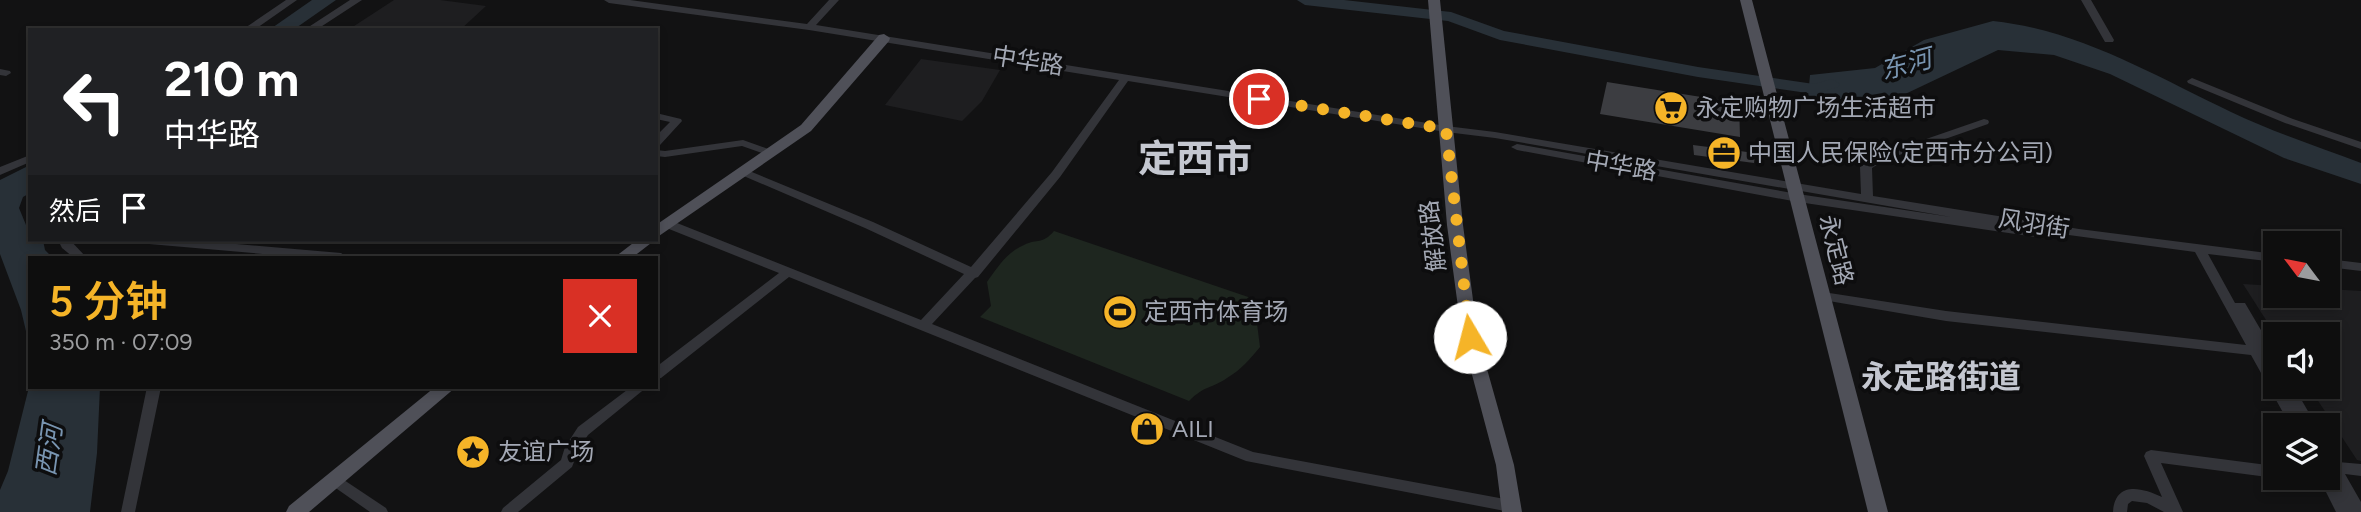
<!DOCTYPE html>
<html lang="zh">
<head>
<meta charset="utf-8">
<style>
	body { margin:0; font-family:Figtree,"Noto Sans SC",sans-serif; background:#171717; color:#f1f3f6; height:100vh; display:flex; flex-direction:column; font-size:26px; white-space:nowrap }
	* { box-sizing:border-box; margin:0 }
	p { font-size:23px; color:#9b9c9e }
	.icon { flex:none; width:38px; height:38px; fill:none; stroke:currentColor; stroke-width:2; stroke-linecap:round; stroke-linejoin:round }
	.map { position:relative; flex:1; overflow:hidden }
	.drawer { position:absolute; left:28px; top:256px; width:630px; height:133px; display:flex; flex-direction:column; background:#0e0e0e; border-radius:0px; box-shadow:0 4px 10px #0003,0 0 0 2px #2e2e2e }
	.drawer>* { flex:none }
	.hud { position:absolute; left:28px; top:28px; width:630px; height:214px; border-radius:0px; box-shadow:0 4px 10px #0003,0 0 0 2px #2e2e2e; background:#202124; color:#fff; overflow:hidden }
	.needle { width:46px; rotate:302deg }
	.controls { position:absolute; left:2263px; top:231px; display:grid; gap:14px }
	.controls a { display:grid; place-items:center; width:77px; height:77px; border-radius:0px; background:#0e0e0e; box-shadow:0 4px 10px #0003,0 0 0 2px #2e2e2e; font-size:35px }
	.pin { position:absolute; display:grid; place-items:center; width:60px; height:60px; color:#fff; margin:-30px; border:4px solid #fff; border-radius:50%; box-shadow:0 2px 7px #0007 }
	.me { position:absolute; width:77px; margin:-38px; rotate:352deg; stroke-linejoin:round; filter:drop-shadow(0 0 5px #0008) }
	.turn { display:flex; align-items:center; gap:24px; height:147px; padding:0 21px; font-size:32px }
	.turn .icon { width:91px; height:91px; stroke-width:2.5 }
	.turn b { display:block; font-size:49px; line-height:60px }
	.then { display:flex; align-items:center; height:66px; padding:0 21px; background:#0003; gap:14px; font-size:26px }
	.round { display:grid; place-items:center; flex:none; width:74px; height:74px; border-radius:0px; background:#171717 }
	.summary { display:flex; align-items:center; justify-content:space-between; height:119px; padding:0 21px }
	h1 { font-size:42px; font-weight:600; line-height:52px; color:#f5b428 }
	.map>svg:first-child { display:block }
</style>
</head>
<body>
<div class="map">
<svg width="2361" height="512" viewBox="0 0 2361 512">
	<rect width="100%" height="100%" fill="#121213"/>
	<!-- built -->
	<path fill="#1e1e20" d="M394,0h46l46,6 -26,24h-112z
		M921,59l79,11 -18,31 -20,20 -77,-16z
		M2243,284l32,2v10h53v-7l33,2v170l-4,-1 -48,-73h19v-53h-53z"/>
	<!-- green -->
	<path fill="#1e261f" d="M1054,231l206,70 -5,7 5,39c-10,12 -19,23 -33,31 -16,11 -22,7 -38,23l-209,-84 11,-11 -4,-24c10,-14 20,-30 37,-37 14,-7 18,0 30,-14z"/>
	<!-- water -->
	<path fill="#283037" d="M312,0h24l-43,30h-24z
		M1993,21c86,9 162,55 238,91 42,20 87,35 130,51v21l-77,-26 -174,-84 -56,-19 -56,-5 -97,46 -46,4 -47,-3 2,-22 65,-7 49,-28z
		M30,165v28l-7,4 -4,11 7,17 4,2v13h13l2,10 7,7h-22v91l-9,-38 -21,-56v-74z
		M30,383v4h70l-3,66 -7,59h-90v-22l8,-19z"/>
	<g fill="none" stroke-linecap="round" stroke-linejoin="round">
		<!-- river -->
		<path fill="#283037" fill-rule="evenodd" d="M1297,0h47l107,12 53,19 194,36 116,17 18,-5 8,5 -2,3 -24,7 -116,-17 -198,-37 -52,-19 -143,-16z"/>
	</g>
	<!-- building -->
	<path fill="#3c3d41" d="M1607,82l132,21 1,34 -140,-23z
		M1693,145l62,8 -1,10 -60,-8z"/>
	<g fill="none" stroke-linecap="round" stroke-linejoin="round">
		<!-- minor -->
		<path fill="#333439" fill-rule="evenodd" d="M286,0h11l-43,30h-12z
			M350,0h12l-46,30h-12z
			M604,0h26l177,24 22,-24h10l-23,25 630,101 49,6 366,62 -1,-27 17,-11 107,-37 4,1 1,2 -1,2 -103,36 -13,8 1,28 206,33 196,25v8l-67,-8 27,49h10l30,51v17l-2,-1 2,4v13h19l22,38h-26l-39,-70 -305,-34 -123,-21 -6,-4 6,-4 123,19 300,34 -51,-93 -156,-21 2,2 -2,3 -4,1 -237,-35 -281,-52 -6,-3 6,-3 281,50 153,23 -456,-79 -49,-6 -318,-51 -68,96 -82,100 -3,1 -43,46 321,128 257,48 5,2 2,4 -2,4 -5,2 -264,-51 -457,-184 -128,101 -5,1v-12l123,-94 -115,-46 -2,-3 2,-3h8l249,99 43,-46 -99,-46 -126,-54 -2,-2 2,-2h8l126,52 98,45 81,-95 67,-92 -310,-50 -200,-27z
			M2081,0h10l23,40 -1,2h-8z
			M0,69l10,2 1,2 -5,3 -6,-1z
			M2192,78l101,41 68,23v7l-76,-26 -97,-40 -1,-2z
			M656,113l25,6 1,2 -22,24 -4,1v-10l14,-14 -14,-3z
			M743,140l31,11 2,2 -6,3 -28,-10 -77,11 -9,-1v-6l9,1z
			M30,155v7l-30,13v-8z
			M58,240h12l16,17h-13l-11,-9z
			M143,240h48l150,13 6,4h-49l-149,-13z
			M2328,259l33,4v8l-33,-4z
			M147,387h14l-26,125h-14z
			M631,387h16l-59,48 -9,14 -7,18 -54,45h-17l2,-4 58,-48 4,-13 13,-20z
			M2151,450l124,16v12l-114,-15 22,49h-19l-17,-9 -15,-2 -4,3 -1,8h-14c2,-31 28,-25 49,-15l-18,-41 2,-4z
			M2328,451l5,2 5,9 23,2v12l-16,-2 16,28v10h-25l-17,-34h9v-5h2l-2,-4z
			M335,474l51,34 2,4h-18l-40,-28 -2,-4 2,-4z"/>
		<!-- major -->
		<path fill="#4f5058" fill-rule="evenodd" d="M1428,0h12l23,225 15,112 36,128 8,47h-20l-6,-47 -34,-128 -15,-112z
			M1740,0h12l136,512h-20z
			M884,34l6,4 -1,3 -78,90 -155,107v-13l145,-100 78,-90z
			M637,240h18l-22,17h-18z
			M435,387h21l-147,125h-23l3,-6z"/>
	</g>
	<g fill="none" stroke-linecap="round" stroke-linejoin="round">
		<!-- route -->
		<path stroke="#f5b428" stroke-width="12" stroke-dasharray="0 21.6" d="M1259,99l187,30 24,208"/>
	</g>
	<!-- icons -->
	<defs>
		<g id="supermarket-disc" transform="scale(1.75)"><circle r="9.5" fill="#f5b428" stroke="#0d0d0e"/><path d="M-6-5.5h2.5l.6 2H6L4.5 2H-2.5L-4.4-4H-6ZM-1.5 3.2a1.3 1.3 0 1 0 .1 0ZM3 3.2a1.3 1.3 0 1 0 .1 0Z" fill="#111"/></g>
		<g id="office-disc" transform="scale(1.75)"><circle r="9.5" fill="#f5b428" stroke="#0d0d0e"/><path d="M-6-3h4V-5.5h4V-3h4V5H-6ZM-1-4.5V-3h2v-1.5ZM-6 0V1H6V0Z" fill="#111"/></g>
		<g id="stadium-disc" transform="scale(1.75)"><circle r="9.5" fill="#f5b428" stroke="#0d0d0e"/><path d="M0-5a6.5 5 0 1 0 0 10a6.5 5 0 1 0 0-10ZM-3.5-1.8h7v3.6h-7Z" fill="#111"/></g>
		<g id="shop-disc" transform="scale(1.75)"><circle r="9.5" fill="#f5b428" stroke="#0d0d0e"/><path d="M-5-2.5h2.3a2.7 3.5 0 0 1 5.4 0H5L5.5 6h-11ZM-1.5-2.5h3a1.5 2.3 0 0 0-3 0Z" fill="#111"/></g>
		<g id="sight-disc" transform="scale(1.75)"><circle r="9.5" fill="#f5b428" stroke="#0d0d0e"/><path d="M0-6L1.8-2.2L6-1.7L2.9 1.2L3.7 5.4L0 3.3L-3.7 5.4L-2.9 1.2L-6-1.7L-1.8-2.2Z" fill="#111"/></g>
	</defs>
	<g fill-rule="evenodd">
		<use href="#supermarket-disc" x="1671" y="108"/>
		<use href="#office-disc" x="1724" y="153"/>
		<use href="#stadium-disc" x="1120" y="312"/>
		<use href="#shop-disc" x="1147" y="429"/>
		<use href="#sight-disc" x="473" y="452"/>
	</g>
	<g text-anchor="middle" stroke-width="7" stroke-linejoin="round" paint-order="stroke">
		<!-- street labels -->
		<g font-size="24" fill="#a3a8b4" stroke="#0d0d0e">
			<text transform="translate(1028 61) rotate(9)" y="8">中华路</text>
			<text transform="translate(1621 166) rotate(10)" y="8">中华路</text>
			<text transform="translate(2034 224) rotate(9)" y="8">风羽街</text>
			<text transform="translate(1433 236) rotate(-97)" y="8">解放路</text>
			<text transform="translate(1836 250) rotate(76)" y="8">永定路</text>
		</g>
		<!-- poi labels -->
		<g font-size="24" fill="#a3a8b4" stroke="#0d0d0e" text-anchor="start">
			<text x="1696" y="116">永定购物广场生活超市</text>
			<text x="1748" y="161">中国人民保险(定西市分公司)</text>
			<text x="1144" y="320">定西市体育场</text>
			<text x="1172" y="437">AILI</text>
			<text x="498" y="460">友谊广场</text>
		</g>
		<!-- water labels -->
		<g font-size="26" font-style="italic" fill="#7995b1" stroke="#0d0d0e">
			<text transform="translate(1906 64) rotate(-15)" y="9">东河</text>
			<text transform="translate(49 450) rotate(-82)" y="9">西河</text>
		</g>
		<!-- district labels -->
		<g font-size="32" font-weight="bold" fill="#c4c7d0" stroke="#0d0d0e">
			<text x="1941" y="388">永定路街道</text>
		</g>
		<!-- town labels -->
		<g font-size="38" font-weight="bold" fill="#c4c7d0" stroke="#0d0d0e">
			<text x="1195" y="172">定西市</text>
		</g>
	</g>
</svg>
<div class="controls">
<a><svg class="needle" viewBox="-14 -14 28 28"><path d="M0-13l5 13h-10z" fill="#e53935"/><path d="M0 13l5-13h-10z" fill="#9b9c9e"/></svg></a>
<a><svg class="icon" aria-label="sound" viewBox="0 0 24 24"><path d="M4 9h4l5-4v14l-5-4H4zM17 9q2 3 0 6"/></svg></a>
<a><svg class="icon" aria-label="layers" viewBox="0 0 24 24"><path d="M12 4l9 5-9 5-9-5zM3 14l9 5 9-5"/></svg></a>
</div>
<div class="pin" style="left:1259px;top:99px;background:#d93025"><svg class="icon" aria-label="arrive" viewBox="0 0 24 24"><path d="M6 21V4h12l-3 4 3 4H6"/></svg></div>
<svg class="me" style="left:1470px;top:337px" viewBox="-20 -20 40 40"><circle r="19" fill="#fff"/><path d="M0-13L10 11 0 6-10 11z" fill="#f5b428"/></svg>
<div class="hud">
<div class="turn"><svg class="icon" aria-label="left" viewBox="0 0 24 24"><path d="M17 20v-9H6M10 6l-5 5 5 5"/></svg><div><b>210 m</b>中华路</div></div>
<div class="then">然后<svg class="icon" aria-label="arrive" viewBox="0 0 24 24"><path d="M6 21V4h12l-3 4 3 4H6"/></svg></div>
</div>
<section class="drawer">
<div class="summary"><div><h1>5 分钟</h1><p>350 m · 07:09</p></div><a class="round" style="background:#d93025;color:#fff"><svg class="icon" aria-label="close" viewBox="0 0 24 24"><path d="M6 6l12 12M18 6L6 18"/></svg></a></div>
</section>
</div>
</body>
</html>
